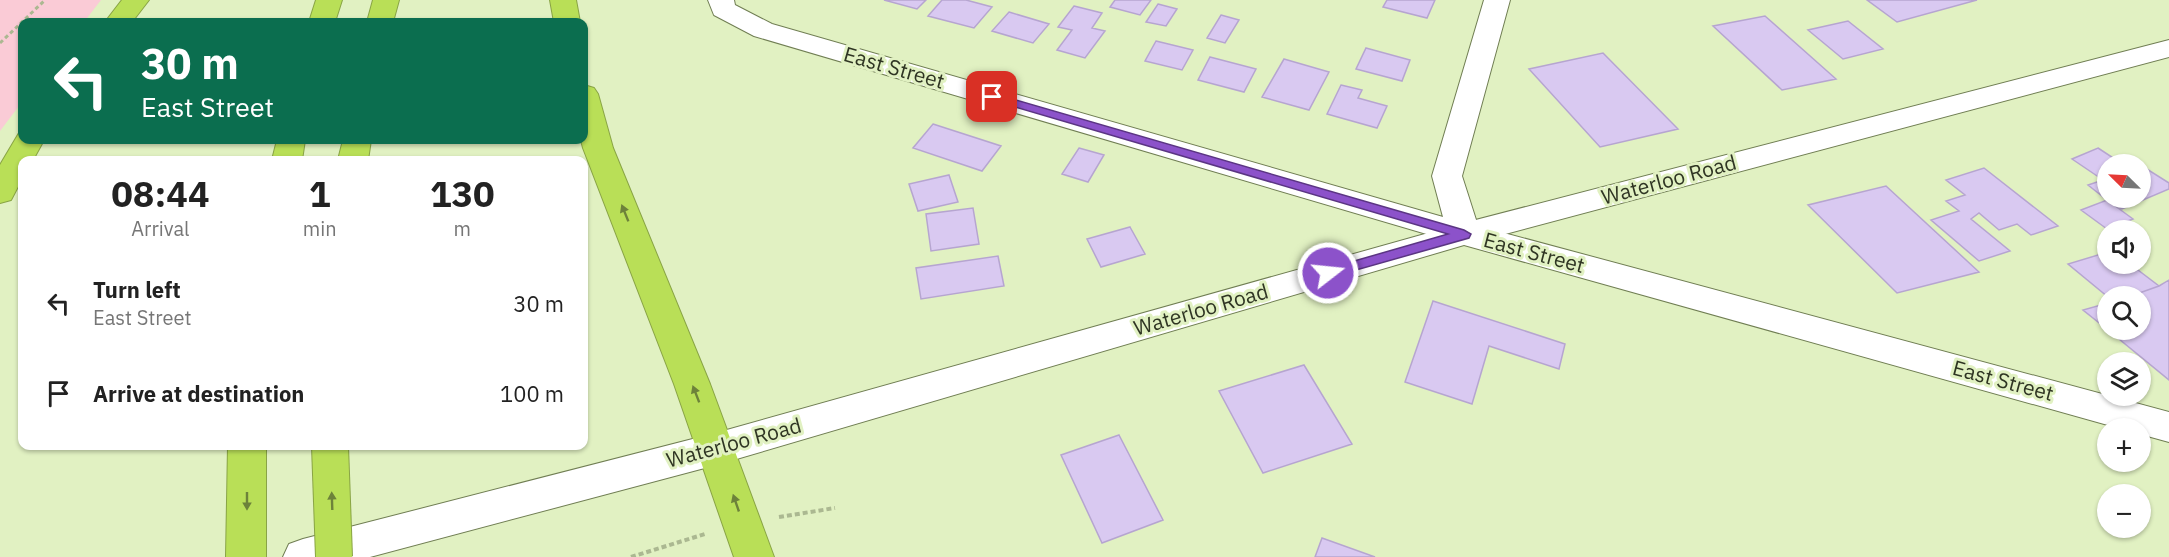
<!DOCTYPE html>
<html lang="en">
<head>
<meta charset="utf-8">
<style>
	body { margin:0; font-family:"IBM Plex Sans",sans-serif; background:#f6f6f6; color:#222; height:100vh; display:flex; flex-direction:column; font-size:22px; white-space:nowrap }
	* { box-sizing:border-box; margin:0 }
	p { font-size:20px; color:#767676 }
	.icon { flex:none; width:33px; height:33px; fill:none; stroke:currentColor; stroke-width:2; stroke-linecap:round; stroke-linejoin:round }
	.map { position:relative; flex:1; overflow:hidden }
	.side { position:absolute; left:18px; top:156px; width:570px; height:294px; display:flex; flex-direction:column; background:#fff; border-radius:12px; box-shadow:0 2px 4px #0004 }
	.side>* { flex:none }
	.banner { position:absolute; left:18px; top:18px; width:570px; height:126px; border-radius:12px; box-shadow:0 2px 4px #0004; background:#0b6e4f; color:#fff; overflow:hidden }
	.needle { width:39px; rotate:294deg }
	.buttons { position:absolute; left:2097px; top:154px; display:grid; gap:12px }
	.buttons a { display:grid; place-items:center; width:54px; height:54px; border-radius:50%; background:#fff; box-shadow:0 2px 4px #0004; font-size:30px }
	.pin { position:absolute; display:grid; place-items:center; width:51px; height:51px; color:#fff; margin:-26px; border-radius:12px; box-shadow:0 3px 9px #0006 }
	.me { position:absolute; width:66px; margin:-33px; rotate:74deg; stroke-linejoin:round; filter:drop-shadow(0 0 4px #0008) }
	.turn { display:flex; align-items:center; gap:21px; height:126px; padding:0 24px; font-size:27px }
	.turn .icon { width:78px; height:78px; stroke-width:2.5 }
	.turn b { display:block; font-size:42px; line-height:51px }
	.eta { display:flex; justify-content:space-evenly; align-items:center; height:102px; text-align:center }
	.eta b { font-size:36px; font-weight:700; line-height:42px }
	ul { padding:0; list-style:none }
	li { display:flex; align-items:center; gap:18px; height:90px; padding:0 24px }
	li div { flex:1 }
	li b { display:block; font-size:22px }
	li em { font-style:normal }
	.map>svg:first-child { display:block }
</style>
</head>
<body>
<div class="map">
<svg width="2169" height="557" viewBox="0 0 2169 557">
	<rect width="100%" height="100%" fill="#e1f1c2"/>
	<!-- green -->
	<path fill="#facbd6" d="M0,0h101l-17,22h-62v80l-22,29z"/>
	<!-- building -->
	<path fill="#d9c9f1" stroke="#b6a5d0" stroke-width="1.5" d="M884,0h42l-9,9z
		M942,0h24l26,7 -18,21 -46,-12z
		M1115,0h36l-11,15 -30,-8z
		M1387,0h48l-8,18 -44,-11z
		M1867,0h110l-80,22z
		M1158,4l19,5 -11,17 -20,-4z
		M1074,6l28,7 -10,15 13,3 -20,27 -28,-8 15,-20 -14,-3z
		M1009,12l40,12 -16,19 -41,-12z
		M1221,15l18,5 -14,23 -18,-5z
		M1765,16l71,63 -54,11 -69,-64z
		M1848,21l35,28 -40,10 -35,-29z
		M1156,41l37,9 -11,20 -37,-9z
		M1366,48l44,12 -8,21 -46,-12z
		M1603,53l75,76 -78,18 -71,-78z
		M1210,57l46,12 -12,23 -46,-12z
		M1284,59l45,13 -20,38 -47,-13z
		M1341,85l21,5 -4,8 29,8 -10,22 -50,-14z
		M933,124l68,22 -19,25 -69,-23z
		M1079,148l25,7 -16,27 -26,-8z
		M2098,148l26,17h-16v33h32v-33h-4l3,-1 30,19v6l-47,20 -15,-9 -19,-15 15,-5 -31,-21z
		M1984,168l74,58 -27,9 -14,-11 -18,6 -20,-17 -8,6 39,32 -31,10 -48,-41 28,-9 -13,-10 19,-6 -19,-15z
		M949,175l9,27 -40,9 -9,-27z
		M1886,186l93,86 -82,21 -89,-88z
		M2107,200l26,19 -26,10 -26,-19z
		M973,208l6,36 -48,7 -5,-37z
		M1130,227l15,27 -44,13 -14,-28z
		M2108,252v12h22l29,22 -31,11h-20l-40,-33z
		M998,256l6,30 -83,13 -5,-31z
		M2169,280v100l-61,-50h32v-33h-12l31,-11z
		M1433,301l132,43 -6,25 -70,-23 -17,58 -67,-22z
		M2108,303v27l-25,-20z
		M1304,365l48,79 -89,29 -44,-82z
		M1119,435l44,85 -61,23 -41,-88z
		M1322,538l53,19h-60z"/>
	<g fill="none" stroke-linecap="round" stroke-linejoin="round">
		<!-- minor casing -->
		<g stroke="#707e53" stroke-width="2">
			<path id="minor" d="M708,0h26l1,5 37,19 671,193 -11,-41 52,-176h26l-48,176 16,50 691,186v30l-29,-8v-5h-18l-658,-184 -710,-209 -40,-21z"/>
		</g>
		<!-- secondary casing -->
		<g stroke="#707e53" stroke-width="2">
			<path id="secondary" d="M2169,40v17l-705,188 -748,220 -346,92h-87l6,-13 14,-5 413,-106 748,-210z"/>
		</g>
		<!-- motorway casing -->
		<g stroke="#89a445" stroke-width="2">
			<path id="motorway" d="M122,0h27l-17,22h-27z
				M316,0h26l-7,22h-26z
				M373,0h26l-6,22h-26z
				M550,0h26l4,22h-26z
				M584,85l10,3 4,6 15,54 97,236 64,173h-40l-60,-173 -91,-236 -2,-8h3z
				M22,132v8h22l-11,20h-11v19l-11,21 -11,3v-38l19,-32z
				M277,140h28l-3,20h-30z
				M343,140h28l-3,20h-30z
				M228,446h38v111h-40z"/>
		</g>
		<!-- path-far1 -->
		<path stroke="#abb891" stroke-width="3" stroke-dasharray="4 3" stroke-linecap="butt" d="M0,43l45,-43"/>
		<!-- path -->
		<path stroke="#abb891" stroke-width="4" stroke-dasharray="5 3" stroke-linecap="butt" d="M779,517l56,-9
			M631,557l74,-23"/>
		<!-- minor -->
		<use href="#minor" fill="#fff" fill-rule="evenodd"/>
		<!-- secondary -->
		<use href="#secondary" fill="#fff" fill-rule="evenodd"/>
		<!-- motorway -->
		<use href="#motorway" fill="#b9df57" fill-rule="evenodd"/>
		<!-- motorway-bridge casing -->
		<g stroke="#89a445" stroke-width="38" stroke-linecap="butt">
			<path id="motorway-bridge" d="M330,446l4,111"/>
		</g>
		<!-- motorway-bridge -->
		<use href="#motorway-bridge" stroke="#b9df57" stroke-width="36"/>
	</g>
	<!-- one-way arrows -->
	<defs><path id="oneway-solid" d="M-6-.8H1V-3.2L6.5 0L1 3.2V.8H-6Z" transform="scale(1.5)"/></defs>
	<g fill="#6d823a">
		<use href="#oneway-solid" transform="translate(625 213) rotate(-112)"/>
		<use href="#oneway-solid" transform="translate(696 394) rotate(-111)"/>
		<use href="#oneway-solid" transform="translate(247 501) rotate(90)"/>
		<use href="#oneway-solid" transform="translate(332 501) rotate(-92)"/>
		<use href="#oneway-solid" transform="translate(736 503) rotate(-109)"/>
	</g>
	<!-- route -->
	<path fill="#8c52ca" stroke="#5b3583" stroke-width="1.5" d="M992,93l472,137 7,4 -2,4 -141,40 -7,-5 2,-3 125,-36 -460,-135v-5z"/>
	<g text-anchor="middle" stroke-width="6" stroke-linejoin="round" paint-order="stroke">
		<!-- street labels -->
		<g font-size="21" fill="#2f3523" stroke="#e1f1c2">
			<text transform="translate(894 68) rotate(16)" y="7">East Street</text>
			<text transform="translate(1669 180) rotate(-15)" y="7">Waterloo Road</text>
			<text transform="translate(1534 253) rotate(15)" y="7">East Street</text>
			<text transform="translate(1201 310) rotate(-16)" y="7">Waterloo Road</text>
			<text transform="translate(2003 381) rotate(15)" y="7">East Street</text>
			<text transform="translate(734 443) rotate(-15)" y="7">Waterloo Road</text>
		</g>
	</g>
</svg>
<div class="buttons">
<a><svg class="needle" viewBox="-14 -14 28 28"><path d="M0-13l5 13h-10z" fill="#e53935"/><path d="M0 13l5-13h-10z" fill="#767676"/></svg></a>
<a><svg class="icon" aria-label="sound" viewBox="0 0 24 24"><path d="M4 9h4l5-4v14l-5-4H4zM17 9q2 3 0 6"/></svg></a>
<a><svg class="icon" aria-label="search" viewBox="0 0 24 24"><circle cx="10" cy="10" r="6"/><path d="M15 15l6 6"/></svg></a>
<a><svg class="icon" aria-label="layers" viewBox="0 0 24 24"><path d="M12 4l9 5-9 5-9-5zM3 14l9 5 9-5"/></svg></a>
<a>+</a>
<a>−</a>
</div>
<div class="pin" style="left:992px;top:97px;background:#d93025"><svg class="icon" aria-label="arrive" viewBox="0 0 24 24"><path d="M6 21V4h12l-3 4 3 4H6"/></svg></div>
<svg class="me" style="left:1328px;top:273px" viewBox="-20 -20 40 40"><circle r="17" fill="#8c52ca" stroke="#fff" stroke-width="3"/><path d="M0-11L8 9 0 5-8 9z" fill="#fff"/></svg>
<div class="banner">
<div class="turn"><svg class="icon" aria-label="left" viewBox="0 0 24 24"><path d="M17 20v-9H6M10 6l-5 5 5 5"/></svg><div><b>30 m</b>East Street</div></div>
</div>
<section class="side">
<div class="eta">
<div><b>08:44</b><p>Arrival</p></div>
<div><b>1</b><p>min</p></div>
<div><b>130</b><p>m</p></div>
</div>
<ul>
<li><svg class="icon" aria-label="left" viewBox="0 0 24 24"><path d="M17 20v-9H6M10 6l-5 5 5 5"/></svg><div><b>Turn left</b><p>East Street</p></div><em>30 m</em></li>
<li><svg class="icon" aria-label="arrive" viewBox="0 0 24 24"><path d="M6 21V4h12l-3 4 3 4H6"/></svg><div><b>Arrive at destination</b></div><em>100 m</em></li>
</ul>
</section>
</div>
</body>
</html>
